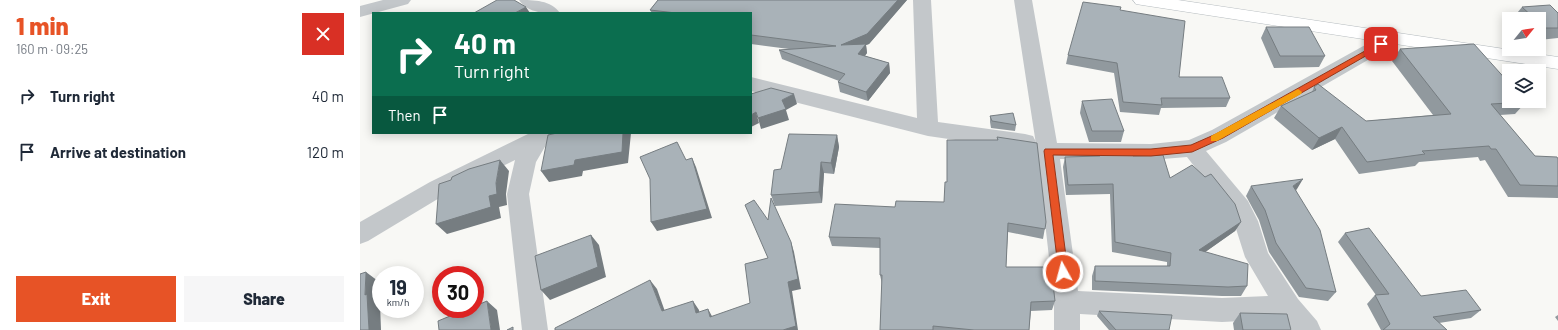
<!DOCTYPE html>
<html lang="en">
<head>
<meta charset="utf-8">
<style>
	body { margin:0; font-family:Barlow,sans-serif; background:#f6f6f7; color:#1f2937; height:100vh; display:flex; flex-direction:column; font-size:15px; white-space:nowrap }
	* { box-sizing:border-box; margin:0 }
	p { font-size:13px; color:#747a83 }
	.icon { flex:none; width:22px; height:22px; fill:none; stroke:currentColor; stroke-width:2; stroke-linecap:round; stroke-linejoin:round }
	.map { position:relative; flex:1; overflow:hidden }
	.drawer { display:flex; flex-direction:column; background:#fff; width:360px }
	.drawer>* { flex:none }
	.banner { position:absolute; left:12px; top:12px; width:380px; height:122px; border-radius:0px; box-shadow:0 2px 10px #0003; background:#0b6e4f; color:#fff; overflow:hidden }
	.needle { width:26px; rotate:60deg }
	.tools { position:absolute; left:1142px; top:12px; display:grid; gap:8px }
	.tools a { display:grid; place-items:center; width:44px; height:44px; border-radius:0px; background:#fff; box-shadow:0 2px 10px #0003; font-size:20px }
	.speed { position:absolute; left:12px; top:266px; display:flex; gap:8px; font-size:20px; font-weight:700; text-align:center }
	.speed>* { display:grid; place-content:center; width:52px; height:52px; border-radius:50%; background:#fff; box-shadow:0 2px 10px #0003; line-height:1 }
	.speed small { font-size:10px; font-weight:400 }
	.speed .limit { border:6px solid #d22; background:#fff; color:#111 }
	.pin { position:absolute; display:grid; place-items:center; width:34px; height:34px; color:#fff; margin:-17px; border-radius:8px; box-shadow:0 2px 6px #0006 }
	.me { position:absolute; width:44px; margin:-22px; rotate:353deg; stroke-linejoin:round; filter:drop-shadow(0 0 3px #0008) }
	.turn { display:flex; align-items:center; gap:14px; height:84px; padding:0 16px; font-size:18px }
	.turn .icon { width:52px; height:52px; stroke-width:2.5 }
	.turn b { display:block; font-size:28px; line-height:34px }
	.then { display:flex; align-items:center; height:38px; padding:0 16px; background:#0003; gap:8px; font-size:15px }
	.round { display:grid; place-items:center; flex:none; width:42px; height:42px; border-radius:0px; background:#f6f6f7 }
	.head { display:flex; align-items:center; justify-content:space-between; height:68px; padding:0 16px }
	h1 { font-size:24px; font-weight:800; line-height:30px; color:#e75326 }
	.button { display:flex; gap:8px; margin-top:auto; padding:8px 16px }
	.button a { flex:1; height:46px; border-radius:0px; background:#e75326; color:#fff; font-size:16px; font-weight:800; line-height:46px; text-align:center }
	.button a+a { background:#f6f6f7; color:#1f2937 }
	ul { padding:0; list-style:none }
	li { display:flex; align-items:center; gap:12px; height:56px; padding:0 16px }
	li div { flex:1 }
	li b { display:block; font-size:15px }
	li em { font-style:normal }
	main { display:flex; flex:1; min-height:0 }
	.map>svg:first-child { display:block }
</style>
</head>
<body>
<main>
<section class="drawer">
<div class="head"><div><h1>1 min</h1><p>160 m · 09:25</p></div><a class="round" style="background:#d93025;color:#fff"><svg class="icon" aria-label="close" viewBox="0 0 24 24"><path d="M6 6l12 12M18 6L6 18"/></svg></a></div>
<ul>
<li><svg class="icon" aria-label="right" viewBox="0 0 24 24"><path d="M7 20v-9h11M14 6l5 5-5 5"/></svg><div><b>Turn right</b></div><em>40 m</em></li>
<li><svg class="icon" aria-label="arrive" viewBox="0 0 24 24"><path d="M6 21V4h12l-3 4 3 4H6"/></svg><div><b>Arrive at destination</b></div><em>120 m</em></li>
</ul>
<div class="button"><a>Exit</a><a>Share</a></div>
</section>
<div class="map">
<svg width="1198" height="330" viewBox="0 0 1198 330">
	<rect width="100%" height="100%" fill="#f8f8f5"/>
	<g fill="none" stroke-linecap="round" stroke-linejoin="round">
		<!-- secondary casing -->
		<g stroke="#b5bbbf" stroke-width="1">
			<path id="secondary" d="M773,0h45l380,57v12l-416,-64 -6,-1z"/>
		</g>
		<!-- street -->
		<path fill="#c3c7ca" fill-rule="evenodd" d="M23,0h28l-3,4 -48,13v-11z
			M159,0c15,0 32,0 41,13 -15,0 -31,1 -41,-13z
			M553,0h18l7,122 87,12 8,2 3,6 -3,6 -8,2 -97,-14 -177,-45v-14l166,41z
			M654,0h18l25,143 94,1 38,-4 23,-10 173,-96 7,-2 7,2 2,4 -2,4 -173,100 -20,9 42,50 10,20 10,32 30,46 19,22 4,9h-29l-9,-11 -61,3 -142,-8v16h-26v-28l-17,-151zM827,157l44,56 14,44 23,39 -46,2 -144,-7 -18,-132 91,1z
			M170,133h23l-17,29 -7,32 19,136h-26l-15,-136 8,-34 -69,34 -78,47 -8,3v-22l70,-40z"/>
		<!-- secondary -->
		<use href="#secondary" fill="#fff" fill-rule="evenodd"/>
	</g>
	<!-- wall -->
	<path fill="#91999e" d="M298,0h249l-38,44 -3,1 1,8 -2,3 24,7 1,10 -22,28 -28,-9 -2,-10 1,-1 -57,-22 -3,-9 10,-1 -38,-5v-31h-99l-2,-3z
		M1162,7l36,6v25l-19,2v-21h-25l-1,-1z
		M760,10l59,67 51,21 -4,9 -65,1 -2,7 -39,-3 -6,-39 -48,-9 2,-9z
		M906,27l59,29 -6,11 -45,1 -13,-30z
		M1040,49l126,53 -11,12 -15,1 35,41 23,3v39l-50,-1 -23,-37 -5,1 -2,-4 -59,5 -4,4 -56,8 -24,-35 -23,11 -38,-32 7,-12 31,-14 2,-5 52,34 67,-6 -41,-54z
		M722,101l42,30 -3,11h-32l-9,-29z
		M630,116l26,9 -1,6 -24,-3 -1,-6z
		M477,135l2,12 -5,27 -10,-1 -2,30 -47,3 -4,-11 10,-26z
		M637,137l49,85 -3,17 -35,-7 -2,35 49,34 -3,9 -21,1 -2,19h-149l2,-46 -2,-9v-27l-48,-2 -3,-9 66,-30 49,-5 3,-20 50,-42z
		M738,151l35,5 108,66 -6,9 -30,21 42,34 -6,10h-19l-130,-6v-14l3,-10h72v-4l-55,-10 -2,-58 -44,1 -3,-28 2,-10 32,-1z
		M891,186l46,3 -1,1 40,102 -8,9 -29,-4 -30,-45 -10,-32 -13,-24z
		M985,233l76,63 60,14 -10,8 -32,5 8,7h-66l-14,-26 8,-9h1l-38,-53z
		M739,311l70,19h-60l-12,-14z
		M880,313l51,17h-57l-1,-7z
		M1198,315v6l-3,-4z"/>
	<!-- shaded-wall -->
	<path fill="#767d81" d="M538,0h9l-38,44 -3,1 1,8 -8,10 -18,-18z
		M166,7l4,6h-15z
		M529,63l1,10 -22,28 -2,-9z
		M434,94l3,10 -11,6 3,10 -28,9 -3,-11 24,-18z
		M396,112l3,11 -8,4v-12z
		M982,127l-7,12 -23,11 7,-12z
		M263,133h8l-3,30 -45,8 -1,5 -33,6 -8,-11 34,-11z
		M477,135l2,12 -5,27 -3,-11z
		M332,158l4,9 16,51 -55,13 -6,-9z
		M140,160l9,11 -3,23 1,11 -8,2 2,11 -54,16 -11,-10 53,-28 7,-13z
		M461,162l3,11 -2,30 -3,-11z
		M943,179l-6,10 -10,7 6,-10z
		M881,222l-6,9 -41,29 5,-10z
		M231,235l8,10 7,32 -56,23 -9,-10z
		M431,242l3,10 7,37 -9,2 6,39h-15l5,-48z
		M6,272l12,9v21l2,1 1,27h-12l-4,-35z
		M290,280l7,9 11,31 -6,-9z
		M127,301l10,9 3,20h-9z
		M333,301l6,9 2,12 -5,-9z
		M348,309l5,9 -3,-1z"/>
	<!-- building -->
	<path fill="#a9b2b8" stroke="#767d81" d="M137,0h17l12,7 -11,6h-41z
		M298,0h240l-31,34 -26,11 25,-1 -8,10 31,9 -23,29 -28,-10 7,-8 -66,-24 57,-4 -85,-11v-22h-75l-26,-3z
		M723,2l38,5 -1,3 65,11 -6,56h43l8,21h-69l1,7 -39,-3 -6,-39 -49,-8z
		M1190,5l8,8v15h-14l-5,-5v-4h-4l-13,-12z
		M906,27h43l16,29h-45z
		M1114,44l35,39v18h16l1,1 -35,2 44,52 22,1 1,2v27l-38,-1 -24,-36h-5l-2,-3 -67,5 3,3 -58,8 -25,-35 -23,11 -38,-32 35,-16 -2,-3 4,-3 48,37 85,-7 -51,-65z
		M411,88l23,6 -12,6 4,9 -28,9 -2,-6 -5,3v-21z
		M752,99l12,32h-32l-10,-30z
		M653,113l3,12 -24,-4 -2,-5z
		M197,133h66l-1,19 -47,8 -1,5 -33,6 7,-36z
		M429,134l48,1 -6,28 -10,-1 -2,30 -48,3 3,-25 7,-1z
		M637,137l40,6 9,79 -1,7 -37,-6 -2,44h45l4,34 -24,1 -2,28h-55l-41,-4v4h-53l2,-55h-2v-37l-51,-1 6,-33 60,3 1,-6 48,1 1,-20h2v-42h51z
		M317,142l9,18 6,-2 15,51 -56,13 -1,-43 -10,-22z
		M738,151h33l2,5 30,-1 7,23 22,-13 13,12 6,-3 24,30 6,18 -42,28 49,14 -1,22 -19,1 -133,-6v-15h75l1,-13 -56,-11 -2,-58 -45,1 -3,-28 35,-1z
		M140,160l-4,23 1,11 -8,2 2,11 -55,17 3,-40 12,-4 1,-3 17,-8z
		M943,179l-10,7 27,44 16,62 -30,-4 -30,-45 -11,-33 -14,-24z
		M411,198l20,44 7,37 -10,3 8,44 -13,4h-228v-2l95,-48 12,31 31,-10 3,12 12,-4 2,8 40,-14 -5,-39 23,-6 -23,-53 9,-5 14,20z
		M1009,228l52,68 45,-6 15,20 -48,7 14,13h-64l7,-6 -15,-29 14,-1 -44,-61z
		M231,235l7,32 -57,23 -6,-34z
		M6,272l-1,23 2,-1 2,36h-9v-56z
		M127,301l4,29h-52l-1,-9 29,-12h8v-3z
		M739,311l73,4 -3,15h-53z
		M880,313l47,1 4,16h-48z
		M153,327v3h-6z"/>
	<!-- route -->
	<path fill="#e75326" stroke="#963619" d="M1021,42l3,2 -1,2 -160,92 -31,14 -41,4 -98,-1 15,117 -1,3h-8l-15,-124 1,-2h106l40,-4 25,-11z"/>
	<!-- slow -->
	<path fill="#f59e0b" d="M938,89l4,3 -1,2 -84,47h-6v-5z"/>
</svg>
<div class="tools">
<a><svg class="needle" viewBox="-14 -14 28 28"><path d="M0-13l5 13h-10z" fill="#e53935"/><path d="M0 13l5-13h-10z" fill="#747a83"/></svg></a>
<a><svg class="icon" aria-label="layers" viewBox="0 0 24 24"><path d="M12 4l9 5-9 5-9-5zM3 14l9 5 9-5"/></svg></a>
</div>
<div class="speed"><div>19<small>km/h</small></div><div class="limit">30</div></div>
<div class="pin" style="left:1021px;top:44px;background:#d93025"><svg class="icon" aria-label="arrive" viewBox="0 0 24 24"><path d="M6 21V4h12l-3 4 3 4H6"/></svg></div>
<svg class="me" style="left:703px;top:272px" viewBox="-20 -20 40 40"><circle r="17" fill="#e75326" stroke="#fff" stroke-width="3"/><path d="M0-11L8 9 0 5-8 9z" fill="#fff"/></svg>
<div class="banner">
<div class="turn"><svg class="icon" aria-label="right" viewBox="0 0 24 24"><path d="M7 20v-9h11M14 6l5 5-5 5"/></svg><div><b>40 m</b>Turn right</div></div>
<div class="then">Then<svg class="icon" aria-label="arrive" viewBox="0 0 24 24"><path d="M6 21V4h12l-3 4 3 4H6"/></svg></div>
</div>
</div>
</main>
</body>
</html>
